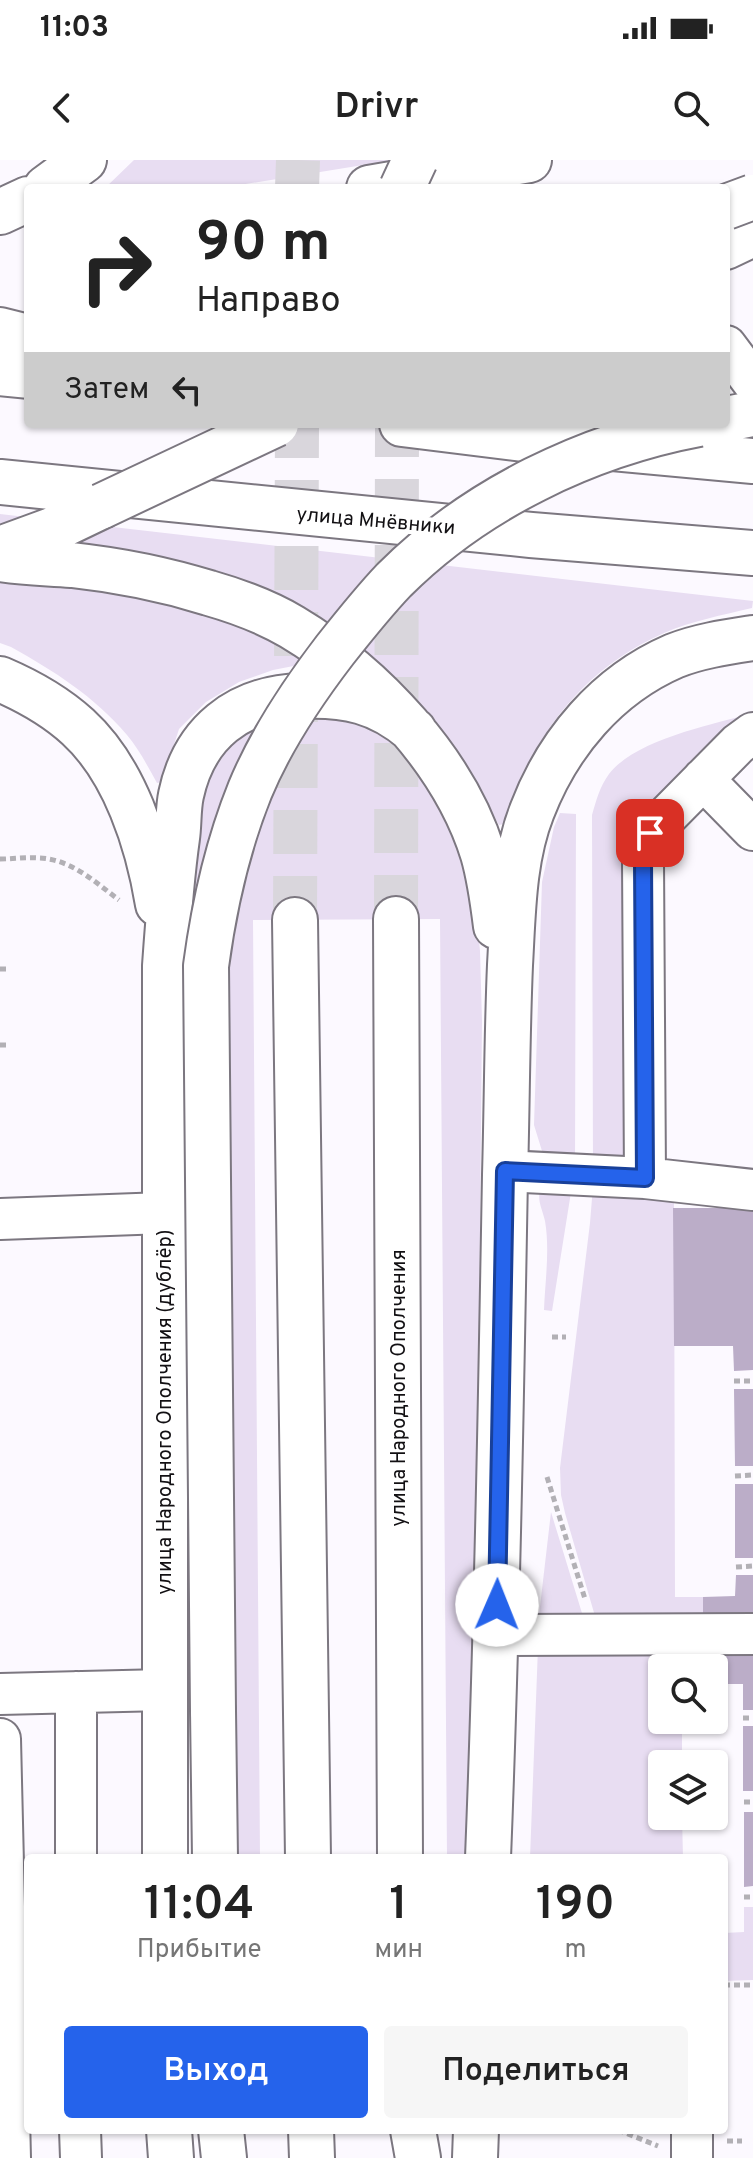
<!DOCTYPE html>
<html lang="ru">
<head>
<meta charset="utf-8">
<style>
	body { margin:0; font-family:Overpass,sans-serif; background:#f6f6f6; color:#222; height:100vh; display:flex; flex-direction:column; font-size:30px; white-space:nowrap }
	* { box-sizing:border-box; margin:0 }
	p { font-size:26px; color:#767676 }
	.icon { flex:none; width:44px; height:44px; fill:none; stroke:currentColor; stroke-width:2; stroke-linecap:round; stroke-linejoin:round }
	.map { position:relative; flex:1; overflow:hidden }
	.drawer { position:absolute; left:24px; top:1694px; width:704px; height:280px; display:flex; flex-direction:column; background:#fff; border-radius:8px; box-shadow:0 2px 6px #0004 }
	.drawer>* { flex:none }
	.hud { position:absolute; left:24px; top:24px; width:706px; height:244px; border-radius:8px; box-shadow:0 2px 6px #0004; background:#fff; color:#222; overflow:hidden }
	.buttons { position:absolute; left:648px; top:1494px; display:grid; gap:16px }
	.buttons a { display:grid; place-items:center; width:80px; height:80px; border-radius:8px; background:#fff; box-shadow:0 2px 6px #0004; font-size:40px }
	.pin { position:absolute; display:grid; place-items:center; width:68px; height:68px; color:#fff; margin:-34px; border-radius:16px; box-shadow:0 4px 12px #0006 }
	.me { position:absolute; width:88px; margin:-44px; rotate:1deg; stroke-linejoin:round; filter:drop-shadow(0 0 6px #0008) }
	.turn { display:flex; align-items:center; gap:28px; height:168px; padding:0 40px; font-size:36px }
	.turn .icon { width:104px; height:104px; stroke-width:2.5 }
	.turn b { display:block; font-size:56px; line-height:68px }
	.then { display:flex; align-items:center; height:76px; padding:0 40px; background:#0003; gap:16px; font-size:30px }
	.eta { display:flex; justify-content:space-evenly; align-items:center; height:136px; text-align:center }
	.eta b { font-size:48px; font-weight:600; line-height:56px }
	.primary-button { display:flex; gap:16px; margin-top:auto; padding:16px 40px }
	.primary-button a { flex:1; height:92px; border-radius:8px; background:#2563eb; color:#fff; font-size:32px; font-weight:600; line-height:92px; text-align:center }
	.primary-button a+a { background:#f6f6f6; color:#222 }
	.status { display:flex; justify-content:space-between; align-items:center; height:56px; padding:0 40px; background:#fff; direction:ltr }
	.status svg { height:22px; fill:currentColor }
	header { display:flex; justify-content:space-between; align-items:center; height:104px; padding:0 40px; background:#fff; font-size:36px; font-weight:600 }
	.map>svg:first-child { display:block }
</style>
</head>
<body>
<div class="status"><b>11:03</b><svg viewBox="0 0 49 12"><path d="M0 12V9h3v3zM5 12V6h3v6zM10 12V3h3v9zM15 12V0h3v12zM26 1h20v11H26zM47 4h2v5h-2z"/></svg></div>
<header><svg class="icon" aria-label="back" viewBox="0 0 24 24"><path d="M15 5l-7 7 7 7"/></svg>Drivr<svg class="icon" aria-label="search" viewBox="0 0 24 24"><circle cx="10" cy="10" r="6"/><path d="M15 15l6 6"/></svg></header>
<div class="map">
<svg width="753" height="1998" viewBox="0 0 753 1998">
	<rect width="100%" height="100%" fill="#fcf9ff"/>
	<!-- green -->
	<path fill="#e8ddf2" d="M134,0h260l-173,28h-116z
		M0,354l753,87 -1,7c-29,7 -61,13 -88,25 -84,37 -133,106 -160,191l-5,1 -37,-64 -117,-123 -39,-28 -44,-22 -51,-17 -47,-12 -164,-25z
		M0,416c82,12 168,19 246,50 22,9 43,24 63,37l-36,7 -34,12 -33,20 -27,27 -17,53 -5,1c-9,-16 -18,-34 -30,-48 -33,-39 -73,-64 -116,-88l-11,-4z
		M349,549l50,35 48,74 10,22 20,80 3,31 2,70 -5,528 -9,309h-21l-7,-939 -187,1 7,938h-24l-7,-452 -44,1 6,-557 13,-84 36,-41z
		M753,553v4l-108,98 -16,344 -36,8 -1,-352c4,-14 8,-29 17,-41 27,-35 103,-49 144,-61z
		M560,653l16,1 -1,351 -19,-1 -14,-13 -8,-26 8,-243 12,-55z
		M572,1026l-20,125 -8,-1c1,-28 6,-60 1,-89 -2,-10 -8,-20 -5,-30z
		M593,1026l81,7 1,404h28v25l-106,1 -32,-110 -4,-18 -1,-27 30,-245z
		M551,1352l34,111 -47,1z
		M703,1484v24h-41v52h20v44h-20v52h20l1,42h-153l8,-211z
		M744,1747h9v73l-29,1v-48l20,-1z"/>
	<!-- forest -->
	<path fill="#bbadc8" d="M673,1048h80v162l-19,1 -1,-25h-59z
		M734,1229h19v77h-18z
		M735,1324h18v74h-18z
		M736,1415h17v47h-50v-25l32,-1z
		M703,1484h50v66h-10v-26h-29v-16h-11z
		M743,1566h10v65h-10z
		M744,1652h9v74l-9,1z"/>
	<g fill="none" stroke-linecap="round" stroke-linejoin="round">
		<!-- major-tunnel -->
		<path stroke="#d9d6dc" stroke-width="44" stroke-dasharray="44 22" stroke-linecap="butt" d="M297,28l1,-28
			M396,759l1,-495
			M295,760l2,-496"/>
		<!-- minor casing -->
		<g stroke="#7c7780" stroke-width="44">
			<path id="minor" d="M726,89l27,-13
				M726,186l27,36
				M703,619l50,51
				M505,1011l140,7 108,12
				M645,1018l-2,-318 2,-19 5,-8 88,-89 15,-11
				M0,1059l164,-6
				M496,1475l257,-1
				M76,1532v166
				M0,1534l164,-4
				M0,1579l10,419
				M80,1970l1,28
				M692,1970v28"/>
		</g>
		<!-- major casing -->
		<g stroke="#7c7780" stroke-width="48">
			<path id="major" d="M46,28l38,-28
				M369,28l160,-28
				M0,52l28,-13
				M0,170l28,7
				M0,213l28,3
				M726,259l27,-5
				M402,264l146,18 205,19
				M0,322l531,53 222,18
				M0,389l52,-19 50,-24
				M0,399c24,4 48,4 72,6 46,5 92,14 137,28 28,8 58,19 83,34 82,49 163,136 191,227 7,24 10,48 13,72
				M0,519c28,12 55,27 78,48 47,43 70,116 80,177
				M396,759l4,939
				M295,760l13,938
				M213,1551l2,147
				M165,1698v-892c3,-43 6,-86 12,-128 2,-14 1,-29 4,-43 13,-62 57,-97 120,-99 45,-2 78,5 113,35
				M488,1698c9,-228 13,-456 17,-683 2,-70 2,-140 5,-210 3,-51 3,-106 22,-154 26,-68 75,-126 142,-155 25,-10 53,-14 79,-18
				M169,1970l2,28
				M221,1970l3,28
				M311,1970l1,28
				M413,1970l5,28
				M475,1998l1,-28"/>
		</g>
		<!-- path -->
		<path stroke="#b2b0b5" stroke-width="5" stroke-dasharray="6 4" stroke-linecap="butt" d="M0,699c13,0 26,-2 39,-1 32,1 56,24 80,42
			M0,809h8
			M0,885h10
			M552,1177h14
			M734,1221h19
			M735,1316l18,-1
			M547,1317l38,122
			M736,1407l17,-1
			M743,1558h10
			M744,1642h9
			M744,1737h9
			M724,1825h29
			M618,1970l40,16
			M727,1981h15"/>
		<!-- minor -->
		<use href="#minor" stroke="#fff" stroke-width="40"/>
		<!-- major -->
		<use href="#major" stroke="#fff" stroke-width="44"/>
		<!-- major-bridge casing -->
		<g stroke="#7c7780" stroke-width="48" stroke-linecap="butt">
			<path id="major-bridge" d="M402,28l13,-28
				M726,47l27,-10
				M102,346l174,-82
				M213,1551l-7,-745c8,-60 21,-119 44,-176 21,-51 52,-97 85,-140 19,-24 38,-48 59,-70 81,-81 193,-135 305,-156"/>
		</g>
		<!-- major-bridge -->
		<use href="#major-bridge" stroke="#fff" stroke-width="44"/>
	</g>
	<g fill="none" stroke-linecap="round" stroke-linejoin="round">
		<!-- route casing -->
		<g stroke="#184099" stroke-width="20">
			<path id="route" d="M497,1445l8,-434 140,7 -2,-318 2,-19 5,-8"/>
		</g>
		<!-- route -->
		<use href="#route" stroke="#2563eb" stroke-width="14"/>
	</g>
	<g text-anchor="middle" stroke-width="8" stroke-linejoin="round" paint-order="stroke">
		<!-- street labels -->
		<g font-size="20" fill="#121013" stroke="#fff">
			<text transform="translate(376 360) rotate(5)" y="7">улица Мнёвники</text>
			<text transform="translate(398 1228) rotate(-90)" y="7">улица Народного Ополчения</text>
			<text transform="translate(164 1252) rotate(-90)" y="7">улица Народного Ополчения (дублёр)</text>
		</g>
	</g>
</svg>
<div class="buttons">
<a><svg class="icon" aria-label="search" viewBox="0 0 24 24"><circle cx="10" cy="10" r="6"/><path d="M15 15l6 6"/></svg></a>
<a><svg class="icon" aria-label="layers" viewBox="0 0 24 24"><path d="M12 4l9 5-9 5-9-5zM3 14l9 5 9-5"/></svg></a>
</div>
<div class="pin" style="left:650px;top:673px;background:#d93025"><svg class="icon" aria-label="arrive" viewBox="0 0 24 24"><path d="M6 21V4h12l-3 4 3 4H6"/></svg></div>
<svg class="me" style="left:497px;top:1445px" viewBox="-20 -20 40 40"><circle r="19" fill="#fff"/><path d="M0-13L10 11 0 6-10 11z" fill="#2563eb"/></svg>
<div class="hud">
<div class="turn"><svg class="icon" aria-label="right" viewBox="0 0 24 24"><path d="M7 20v-9h11M14 6l5 5-5 5"/></svg><div><b>90 m</b>Направо</div></div>
<div class="then">Затем<svg class="icon" aria-label="left" viewBox="0 0 24 24"><path d="M17 20v-9H6M10 6l-5 5 5 5"/></svg></div>
</div>
<section class="drawer">
<div class="eta">
<div><b>11:04</b><p>Прибытие</p></div>
<div><b>1</b><p>мин</p></div>
<div><b>190</b><p>m</p></div>
</div>
<div class="primary-button"><a>Выход</a><a>Поделиться</a></div>
</section>
</div>
</body>
</html>
